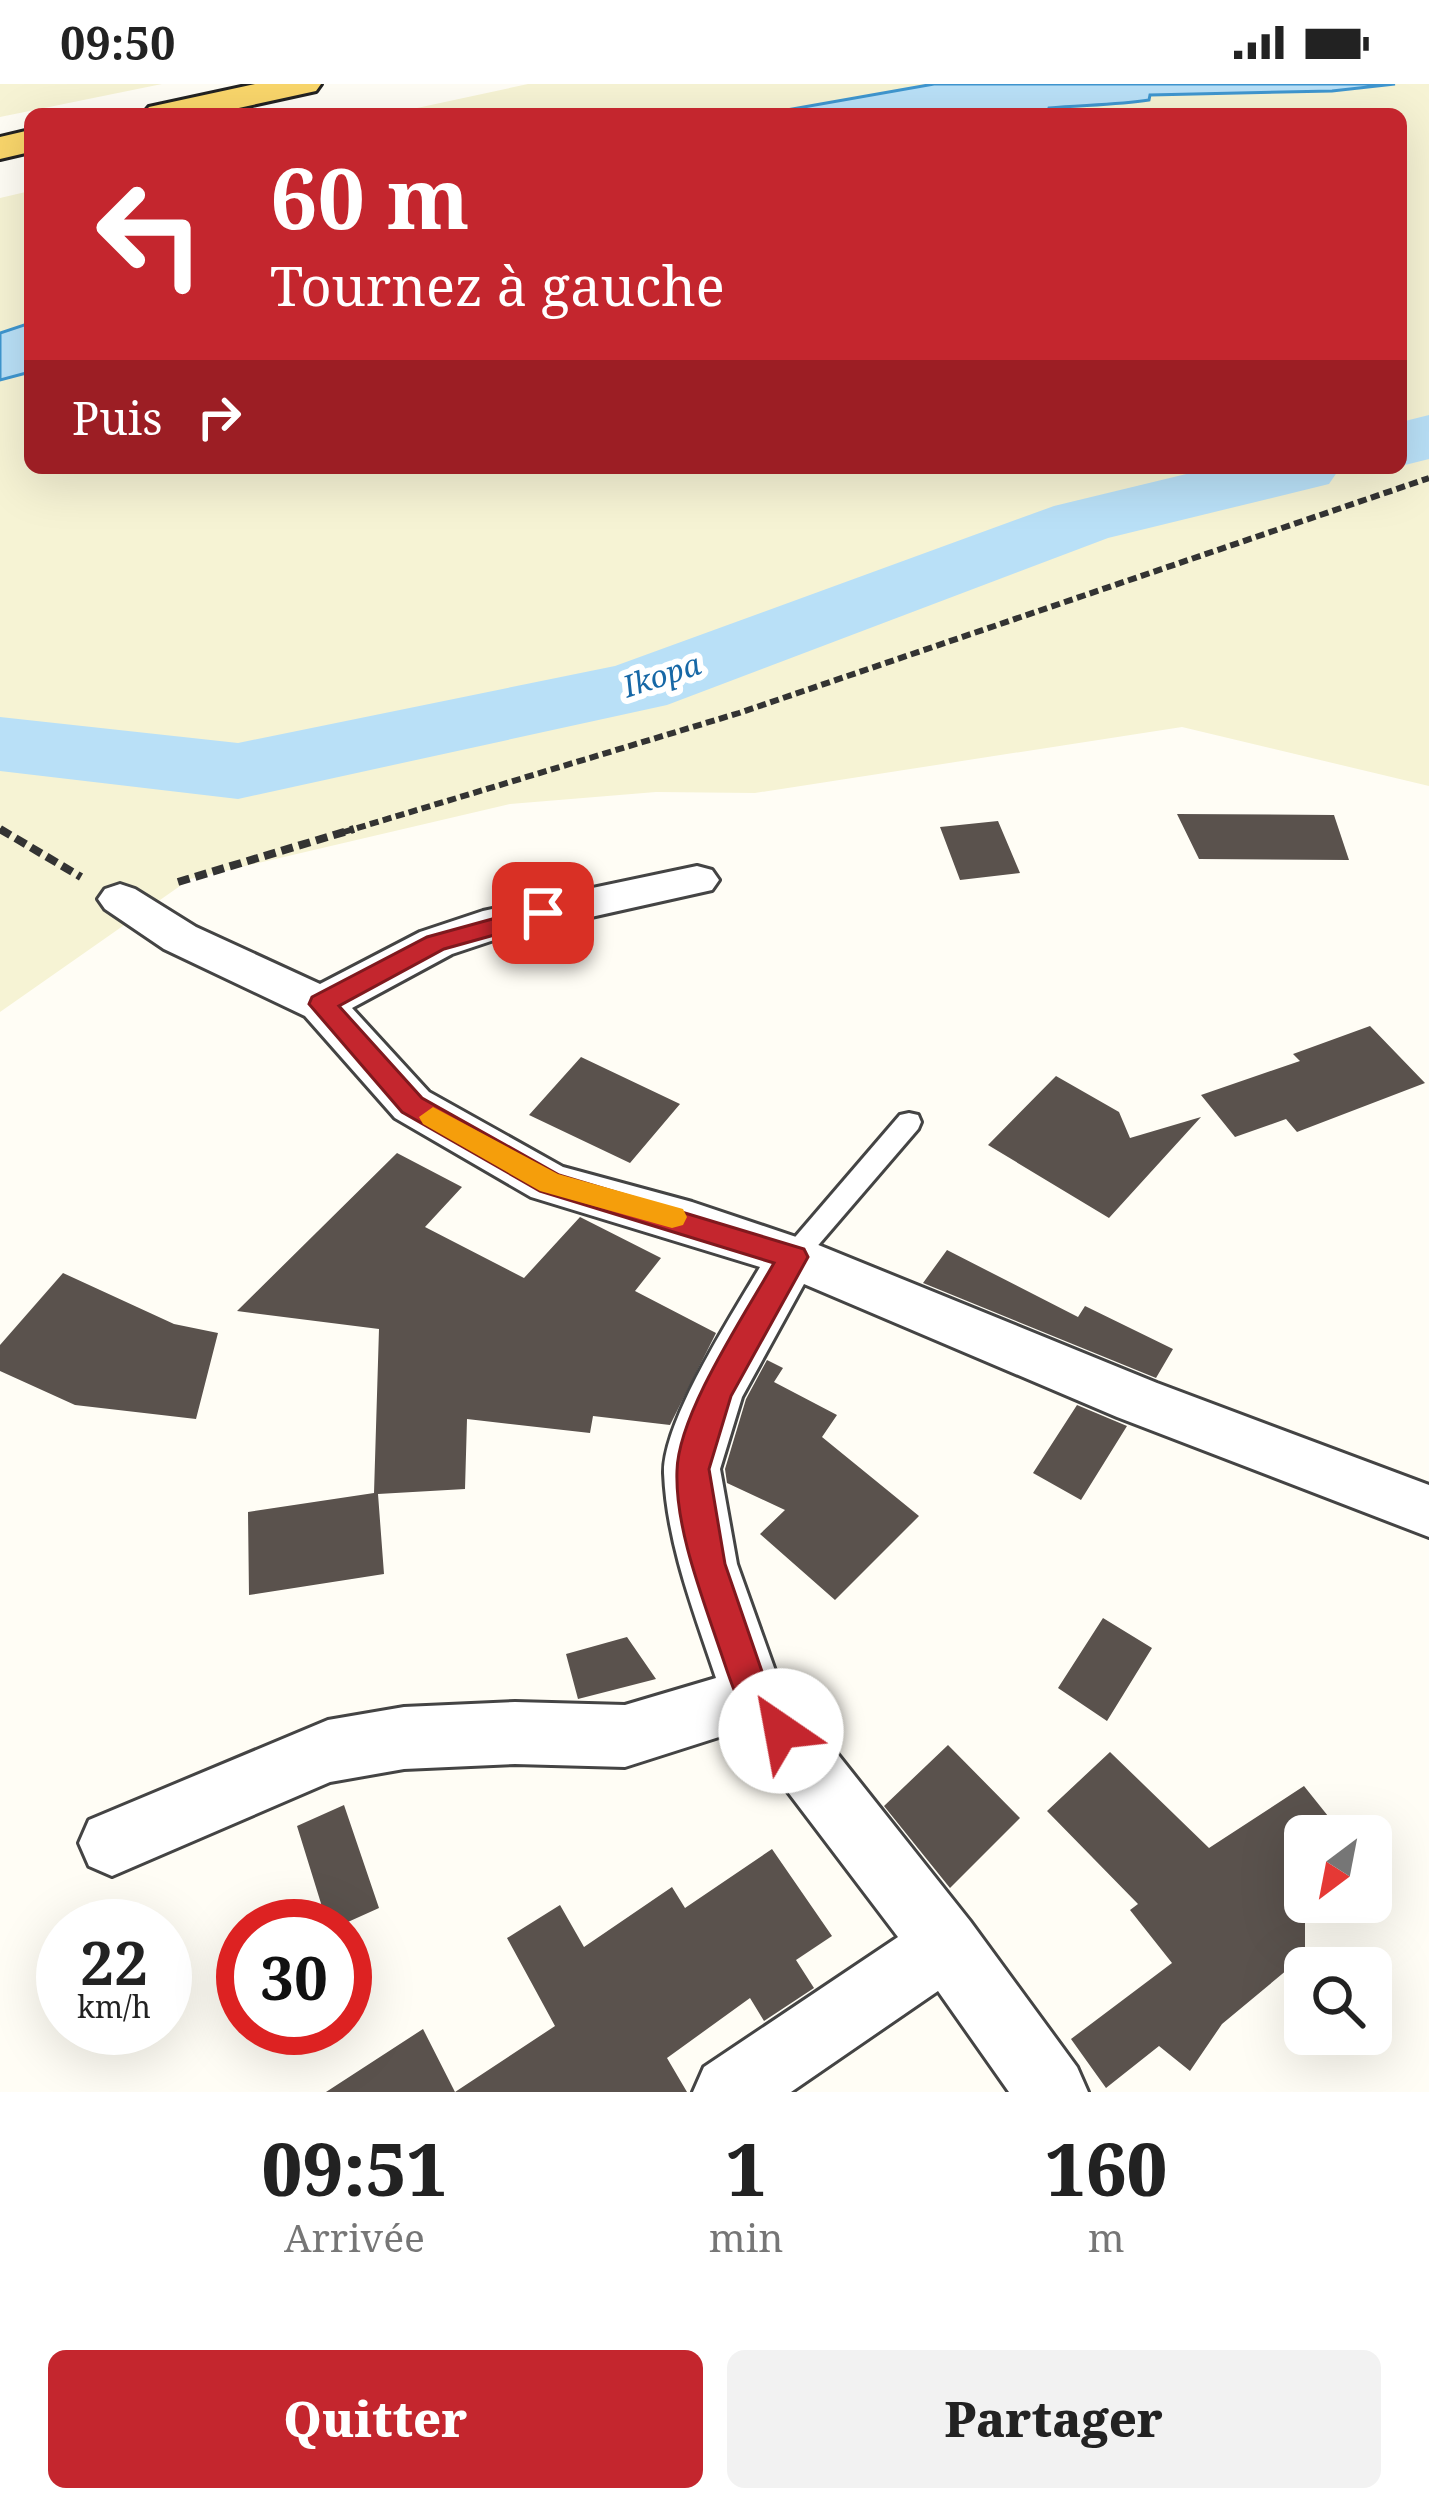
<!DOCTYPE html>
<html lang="fr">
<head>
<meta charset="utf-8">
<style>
	body { margin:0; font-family:"Noto Serif",serif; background:#f2f2f2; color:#222; height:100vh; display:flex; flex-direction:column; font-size:45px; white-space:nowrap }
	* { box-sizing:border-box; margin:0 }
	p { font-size:39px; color:#767676 }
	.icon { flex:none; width:66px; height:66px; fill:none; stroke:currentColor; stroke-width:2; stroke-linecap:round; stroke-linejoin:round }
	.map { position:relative; height:2008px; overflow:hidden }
	.drawer { display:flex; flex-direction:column; background:#fff; flex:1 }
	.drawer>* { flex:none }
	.banner { position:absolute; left:24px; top:24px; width:1383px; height:366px; border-radius:18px; box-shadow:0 12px 48px #0002; background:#c4262e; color:#fff; overflow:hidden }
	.needle { width:78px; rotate:212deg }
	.buttons { position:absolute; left:1284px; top:1731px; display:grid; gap:24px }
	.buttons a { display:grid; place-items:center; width:108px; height:108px; border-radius:18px; background:#fff; box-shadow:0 12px 48px #0002; font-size:60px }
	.speed { position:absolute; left:36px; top:1815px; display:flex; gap:24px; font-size:60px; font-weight:700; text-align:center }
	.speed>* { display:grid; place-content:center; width:156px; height:156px; border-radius:50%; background:#fff; box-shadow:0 12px 48px #0002; line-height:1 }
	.speed small { font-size:30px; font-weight:400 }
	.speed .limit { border:18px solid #d22; background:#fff; color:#111 }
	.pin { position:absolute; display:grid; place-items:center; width:102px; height:102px; color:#fff; margin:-51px; border-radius:24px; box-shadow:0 6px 18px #0006 }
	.me { position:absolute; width:132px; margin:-66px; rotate:327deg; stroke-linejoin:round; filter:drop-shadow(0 0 9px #0008) }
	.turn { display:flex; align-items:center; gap:42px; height:252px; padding:0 48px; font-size:54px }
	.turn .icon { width:156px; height:156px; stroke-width:2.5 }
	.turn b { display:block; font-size:84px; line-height:102px }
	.then { display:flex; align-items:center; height:114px; padding:0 48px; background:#0003; gap:24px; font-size:45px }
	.eta { display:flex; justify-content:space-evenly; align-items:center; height:204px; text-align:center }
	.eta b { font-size:72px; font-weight:800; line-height:84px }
	.action { display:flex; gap:24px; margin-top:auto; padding:24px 48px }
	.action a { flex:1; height:138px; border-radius:18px; background:#c4262e; color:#fff; font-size:48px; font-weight:800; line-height:138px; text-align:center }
	.action a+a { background:#f2f2f2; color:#222 }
	.status { display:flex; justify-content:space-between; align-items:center; height:84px; padding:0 60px; background:#fff; direction:ltr }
	.status svg { height:33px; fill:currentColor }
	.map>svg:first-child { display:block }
</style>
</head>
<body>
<div class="status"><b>09:50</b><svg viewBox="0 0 49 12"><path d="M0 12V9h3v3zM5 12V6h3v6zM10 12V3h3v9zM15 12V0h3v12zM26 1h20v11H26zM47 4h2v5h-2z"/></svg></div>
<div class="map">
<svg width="1429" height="2008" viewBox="0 0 1429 2008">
	<rect width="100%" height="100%" fill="#fffdf5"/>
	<!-- farmland -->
	<path fill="#f6f3d4" d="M0,0h162l-162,33z
		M528,0h901v702l-247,-59 -427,66 -99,-1 -146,12 -320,75 -190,133v-814l30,-7v277h1371v-354h-1012z"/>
	<!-- water -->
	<path fill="#b9e0f7" stroke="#3f96cf" stroke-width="3" d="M934,0h461l-63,7 -182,4 -1,5c-32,5 -67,5 -100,8l-2,5 -283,1z
		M30,239v49l-30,8v-47z"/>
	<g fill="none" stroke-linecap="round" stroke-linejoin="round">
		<!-- river -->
		<path fill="#b9e0f7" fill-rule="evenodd" d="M1429,331v44l-28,7v-44z
			M1211,384h129l-11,16 -221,54 -441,167 -429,94 -238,-28v-54l238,26 377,-77 439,-160z"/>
	</g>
	<!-- building -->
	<path fill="#5a524d" d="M1177,730l157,1 15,45 -150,-1z
		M998,737l22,52 -60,7 -20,-53z
		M1370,942l55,57 -128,49 -11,-13 -51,18 -34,-42 99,-34 -7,-7z
		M581,973l99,47 -50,59 -101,-48z
		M1056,992l63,36 11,26 71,-21 -92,101 -121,-73z
		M397,1069l65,34 -37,40 99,51 56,-61 81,41 -26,33 81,42 -46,92 -77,-9 -3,17 -123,-14 -2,70 -87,5 6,80 -135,21 -1,-83 126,-19 5,-164 -142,-18z
		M947,1166l131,67 7,-11 88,43 -17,29 -233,-95z
		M63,1189l111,51 44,9 -22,86 -121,-14 -75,-34v-26z
		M767,1276l16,8 -9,14 63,33 -15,22 97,79 -84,84 -75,-66 25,-24 -58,-27 -2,-14 21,-70z
		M1077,1321l50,21 -46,74 -48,-27z
		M1103,1534l49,30 -45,73 -49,-33z
		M627,1553l29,42 -78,20 -12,-45z
		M948,1661l72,73 -70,70 -66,-82z
		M1110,1668l99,96 95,-62 32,40 -16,10h-15v119l-83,69 -32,47 -31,-25 -53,42 -35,-49 101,-76 -42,-53 8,-6 -91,-93z
		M344,1721l35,103 -40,18h-11l-31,-100z
		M772,1765l60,87 -36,24 18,28 -50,33 -14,-23 -83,60 20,34h-232l100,-66 -48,-88 53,-33 24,42 88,-60 13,21z
		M423,1945l32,63h-129z"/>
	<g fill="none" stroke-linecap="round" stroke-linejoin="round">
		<!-- service casing -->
		<g stroke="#444" stroke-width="6">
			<path id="service" d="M909,1029l9,2 3,7 -3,7 -116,135 -9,3 -9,-3 -4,-7 4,-7 116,-135z"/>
		</g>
		<!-- minor casing -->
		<g stroke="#444" stroke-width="6">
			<path id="minor" d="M697,782l15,4 7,10 -7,10 -206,46 -54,18 -100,54 77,84 134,75 129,35 119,40 346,141 272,102v52l-312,-120 -313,-133 -62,113 -22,72 17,95 41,115 192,242 107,146 11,25h-79l-71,-101 -147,101h-98l11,-25 194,-130 -157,-207 -116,37 -110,-3 -111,5 -74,13 -218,94 -23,-10 -10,-23 10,-23 239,-100 76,-13 111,-5 110,3 91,-27c-22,-66 -49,-134 -52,-205 -1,-52 69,-160 96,-206l-229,-70 -136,-79 -90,-102 -141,-67 -59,-40 -7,-10 7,-10 15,-5 15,5 61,38 124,57 100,-52 63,-21z"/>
		</g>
		<!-- primary casing -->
		<g stroke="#222" stroke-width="6">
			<path id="primary" d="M255,0h66l-5,7 -105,23h-68l6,-7z
				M30,46v22l-30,7v-22z"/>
		</g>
		<!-- path-far1 -->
		<path stroke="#333" stroke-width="6" stroke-dasharray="9 4.5" stroke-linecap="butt" d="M0,745l5,3
			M344,748l395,-119 690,-235"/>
		<!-- path -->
		<path stroke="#333" stroke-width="8" stroke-dasharray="12 6" stroke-linecap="butt" d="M0,745l81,48
			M178,798l176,-53"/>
		<!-- service -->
		<use href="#service" fill="#fff" fill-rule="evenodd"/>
		<!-- minor -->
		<use href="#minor" fill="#fff" fill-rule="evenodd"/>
		<!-- primary -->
		<use href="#primary" fill="#f9d66b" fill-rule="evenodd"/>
	</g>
	<!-- route -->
	<path fill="#c4262e" stroke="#7f191e" stroke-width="3" d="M543,821l12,8 -3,6 -108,30 -105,57 83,92 137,77 245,74 4,8 -77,139 -22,73 16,95 42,122 31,45 -5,13 -12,5c-37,-15 -49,-65 -61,-99 -18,-54 -45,-122 -43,-179 1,-57 68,-157 97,-208l-234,-72 -138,-79 -93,-108 3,-7 115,-60z"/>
	<!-- slow -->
	<path fill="#f59e0b" d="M433,1023l125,67 125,35 4,8 -4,8 -11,3 -132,-37 -117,-67 -4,-7z"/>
	<g text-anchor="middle" stroke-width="12" stroke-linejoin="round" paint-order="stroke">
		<!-- far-water labels -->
		<g font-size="30" font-style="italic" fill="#1768a6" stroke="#fff">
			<text transform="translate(662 592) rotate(-18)" y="10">Ikopa</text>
		</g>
	</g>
</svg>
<div class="buttons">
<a><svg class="needle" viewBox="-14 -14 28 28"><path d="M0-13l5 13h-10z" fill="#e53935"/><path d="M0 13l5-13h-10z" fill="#767676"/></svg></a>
<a><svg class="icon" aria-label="search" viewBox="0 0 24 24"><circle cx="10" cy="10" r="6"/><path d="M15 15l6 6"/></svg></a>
</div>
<div class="speed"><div>22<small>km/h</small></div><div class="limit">30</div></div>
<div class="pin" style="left:543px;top:829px;background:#d93025"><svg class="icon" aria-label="arrive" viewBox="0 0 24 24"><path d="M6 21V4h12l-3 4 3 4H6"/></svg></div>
<svg class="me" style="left:781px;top:1647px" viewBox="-20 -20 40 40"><circle r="19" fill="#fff"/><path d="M0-13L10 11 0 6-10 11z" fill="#c4262e"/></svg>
<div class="banner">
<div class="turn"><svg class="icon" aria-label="left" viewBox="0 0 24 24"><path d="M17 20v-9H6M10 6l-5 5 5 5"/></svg><div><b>60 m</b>Tournez à gauche</div></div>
<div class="then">Puis<svg class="icon" aria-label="right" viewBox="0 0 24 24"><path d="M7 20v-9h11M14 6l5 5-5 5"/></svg></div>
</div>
</div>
<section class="drawer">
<div class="eta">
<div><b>09:51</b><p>Arrivée</p></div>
<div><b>1</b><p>min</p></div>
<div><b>160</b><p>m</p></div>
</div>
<div class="action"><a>Quitter</a><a>Partager</a></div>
</section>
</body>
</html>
